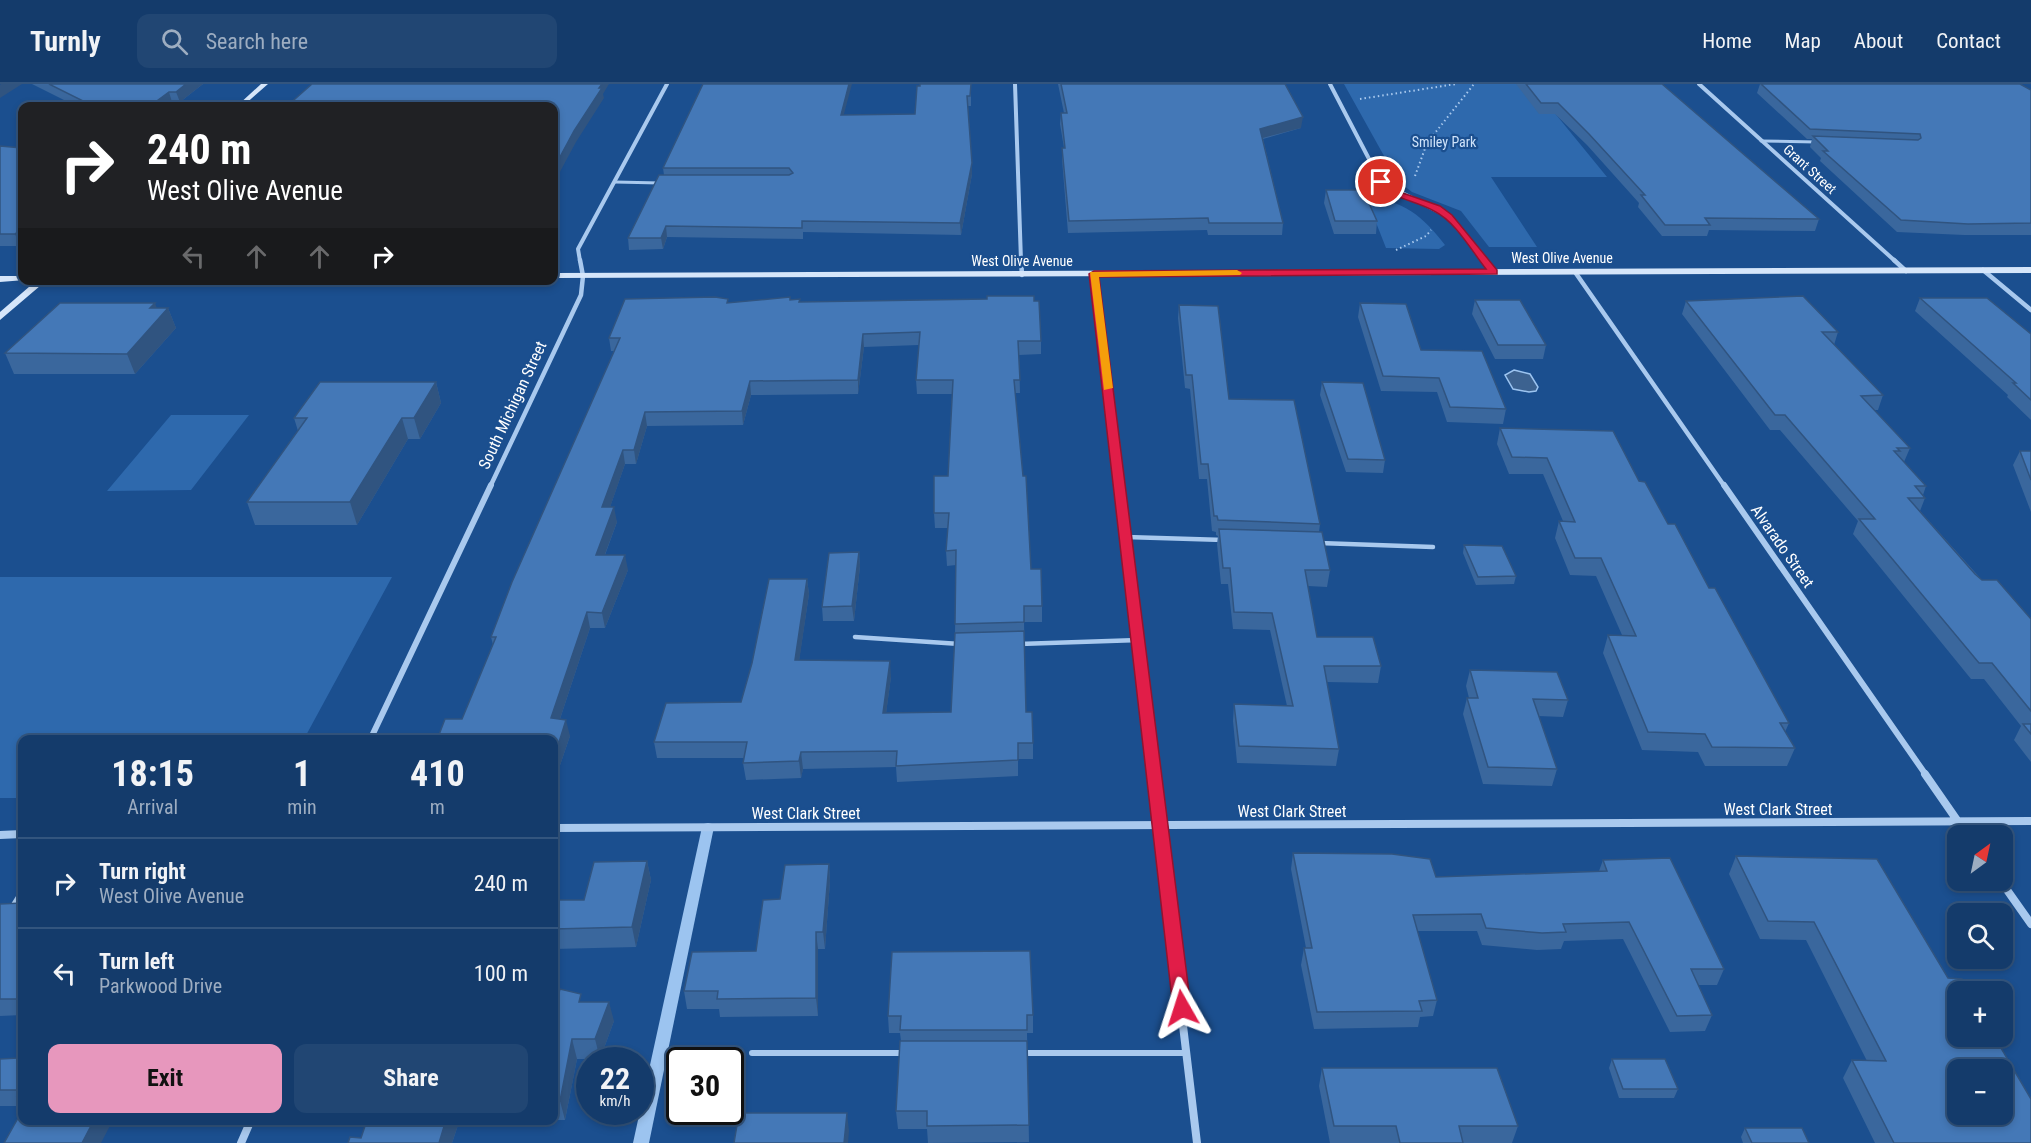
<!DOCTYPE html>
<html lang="en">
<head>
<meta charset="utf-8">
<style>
	body { margin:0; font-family:"Roboto Condensed",sans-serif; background:#214673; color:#f1f3f6; height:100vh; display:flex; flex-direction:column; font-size:22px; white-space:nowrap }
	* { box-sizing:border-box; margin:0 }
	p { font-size:20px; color:#9dadc1 }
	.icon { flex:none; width:33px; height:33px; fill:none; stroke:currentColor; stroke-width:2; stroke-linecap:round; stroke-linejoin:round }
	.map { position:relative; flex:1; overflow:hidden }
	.panel { position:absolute; left:18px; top:651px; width:540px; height:390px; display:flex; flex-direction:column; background:#143b6b; border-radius:12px; box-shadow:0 3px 9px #0003,0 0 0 2px #33557e }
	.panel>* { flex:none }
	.guide { position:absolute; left:18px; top:18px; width:540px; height:183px; border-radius:12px; box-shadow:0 3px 9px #0003,0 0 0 2px #33557e; background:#202124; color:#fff; overflow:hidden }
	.needle { width:39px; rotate:33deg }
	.tools { position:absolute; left:1947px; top:741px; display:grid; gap:12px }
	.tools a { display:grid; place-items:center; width:66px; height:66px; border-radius:12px; background:#143b6b; box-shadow:0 3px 9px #0003,0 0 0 2px #33557e; font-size:30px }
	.speed { position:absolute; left:576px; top:963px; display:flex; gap:12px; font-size:30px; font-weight:700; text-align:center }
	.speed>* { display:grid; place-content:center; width:78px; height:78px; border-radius:50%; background:#143b6b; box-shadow:0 3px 9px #0003,0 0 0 2px #33557e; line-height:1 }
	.speed small { font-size:15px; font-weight:400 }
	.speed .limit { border:3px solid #111; border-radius:9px; background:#fff; color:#111 }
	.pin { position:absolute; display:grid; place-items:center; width:51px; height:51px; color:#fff; margin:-26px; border:3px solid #fff; border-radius:50%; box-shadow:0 2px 6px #0007 }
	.me { position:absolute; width:66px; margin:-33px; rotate:354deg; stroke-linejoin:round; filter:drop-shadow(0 0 4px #0008) }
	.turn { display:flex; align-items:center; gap:21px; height:126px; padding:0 30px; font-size:27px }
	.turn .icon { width:78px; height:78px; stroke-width:2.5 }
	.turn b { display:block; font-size:42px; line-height:51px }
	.lanes { display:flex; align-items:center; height:57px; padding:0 30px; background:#0003; justify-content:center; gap:30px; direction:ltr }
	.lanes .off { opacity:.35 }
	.eta { display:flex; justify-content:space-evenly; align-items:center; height:102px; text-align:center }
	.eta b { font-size:36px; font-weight:700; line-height:42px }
	.button { display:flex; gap:12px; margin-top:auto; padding:12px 30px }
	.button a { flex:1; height:69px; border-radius:12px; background:#e797bd; color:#111; font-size:24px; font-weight:700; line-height:69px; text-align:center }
	.button a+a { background:#214673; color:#f1f3f6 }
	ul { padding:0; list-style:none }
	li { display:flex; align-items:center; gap:18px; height:90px; padding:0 30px; border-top:2px solid #33557e }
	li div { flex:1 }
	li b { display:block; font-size:22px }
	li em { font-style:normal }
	header { display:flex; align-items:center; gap:36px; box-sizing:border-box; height:84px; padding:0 30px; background:#143b6b; border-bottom:2px solid #33557e }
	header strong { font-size:28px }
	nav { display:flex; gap:33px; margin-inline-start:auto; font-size:21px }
	.search { width:420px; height:54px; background:#214673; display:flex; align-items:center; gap:15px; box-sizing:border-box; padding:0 21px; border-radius:12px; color:#9dadc1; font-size:22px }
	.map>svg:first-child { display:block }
</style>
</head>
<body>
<header>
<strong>Turnly</strong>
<div class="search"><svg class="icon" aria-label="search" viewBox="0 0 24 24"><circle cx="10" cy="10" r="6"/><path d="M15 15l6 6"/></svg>Search here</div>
<nav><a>Home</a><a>Map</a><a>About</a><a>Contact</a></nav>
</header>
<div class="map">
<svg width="2031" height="1059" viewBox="0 0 2031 1059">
	<rect width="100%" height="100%" fill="#1b4f8f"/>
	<!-- green -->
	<path fill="#2e69ad" d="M1344,0h187l76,93h-116l46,70h-48l-28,-36 -49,-19 -14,-11z
		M1366,113c38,4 56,18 79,48l-6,4 -53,-1z
		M171,331h78l-58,75 -84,1z
		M0,493h392l-88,162 -282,1v58h-22z"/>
	<!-- water -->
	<path fill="#3c6290" stroke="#9cc4f0" stroke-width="1.5" d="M1514,286l16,4 8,13 -2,4 -7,1 -16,-3 -8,-14z"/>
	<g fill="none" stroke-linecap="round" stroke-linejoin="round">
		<!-- stream -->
		<path fill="#9cc4f0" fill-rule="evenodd" d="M708,739l4,1 2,3 -65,316h-16l69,-316 2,-3z"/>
		<!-- path -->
		<path stroke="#a9c9ee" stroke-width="2" stroke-dasharray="1.5 3" stroke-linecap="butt" d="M1360,15l96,-15
			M1415,92l12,-33 47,-59
			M1396,166l30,-14 5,-6"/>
		<!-- lane-far2 -->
		<path stroke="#a9c9ee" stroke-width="3" d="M1761,57l55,1
			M615,98l45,1"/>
		<!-- lane-far1 -->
		<path stroke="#a9c9ee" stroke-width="4.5" d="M1126,453l98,3
			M1319,459l114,4
			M855,553l105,7
			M1019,560l120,-4"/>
		<!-- lane -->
		<path stroke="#a9c9ee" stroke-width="6" d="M12,824l10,-16
			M752,969h153
			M1022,969h165"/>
		<!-- street-far3 -->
		<path stroke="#a9c9ee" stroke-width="4" d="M1015,0l6,177
			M1330,0l51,98 66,34 39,45
			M1699,0l196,177
			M580,177l-2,-12 89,-165"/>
		<!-- street-far2 -->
		<path stroke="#a9c9ee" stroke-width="4.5" d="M1021,176l1,15
			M1485,176l9,12
			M1894,176l12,11
			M1983,186l48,40
			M1575,188l150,215
			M1094,190l25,213
			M490,403l91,-192 2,-19 -3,-16"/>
		<!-- street-far1 -->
		<path stroke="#a9c9ee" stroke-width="6" d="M1119,401l34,290
			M1724,401l202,290
			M370,656l121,-255"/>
		<!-- street -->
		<path stroke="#a9c9ee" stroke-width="8" d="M1153,690l44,369
			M1925,690l43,62
			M554,744l1477,-7
			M0,751l22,-1
			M2000,796l31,44
			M241,1059l10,-23"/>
		<!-- secondary -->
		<path fill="#d6e6fa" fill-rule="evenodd" d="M261,0h7l-25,22h-6z
			M2031,183v6l-1477,5v-5z
			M0,192h22v4h3l-25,2z
			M37,196h10l-47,40v-8z"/>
	</g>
	<!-- wall -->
	<path fill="#3a679d" d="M32,0h171l-23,18h-8l-5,4h-91z
		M971,0v22h-3l4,68 -11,61 -158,-3v7l-136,-2 -4,12 -34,1 -1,-12 36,-63 -1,-7 181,-53 71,-1z
		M1058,0h227l16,44 -38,11 20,84 -1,12h-74l-1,-5 -139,3 -6,-74v-11h2l-4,-24 1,-11h3z
		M1516,0h146l157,135 -4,12 -106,-1 -2,6h-45l-24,-29 1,-4 -52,-58 -32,-31h-16z
		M1760,0l271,6v145h-67l-67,-3 -77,-71 1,-3 -11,-11 2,-8h-5l-50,-46z
		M0,62l22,2v96l-2,2h-20z
		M1326,106l51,31 -1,13h-42l-10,-31z
		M1920,214l111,36v86l-24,-23 1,-2 -93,-84z
		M791,216l9,2 234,-1 7,40v13l-22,1 1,38h-5l16,176 11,37v16h-18l2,90 7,31v16h-15v17l-121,6 -1,-15 -93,2 -2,9 -55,2 -3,-17 1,-5h-87l-3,-16 87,-40 66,-123 2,15 -10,66 92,17 -5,36 65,-1 4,-79 1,-68 -9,1 -1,-15 2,-23h-13l-1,-15 14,-37 4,-82h-35l-1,-14 3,-35 -55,2 -6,47 -107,1 -8,30 -96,1 -11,38h-11l-15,43 7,15 -12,33 23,15 -23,58h-15l-30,91 10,17 -14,41h-2v-37l-92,-21 31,-74 -2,-8 123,-286h-3l-2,-13 120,-35z
		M1475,216l71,45 -3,14h-48l-23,-45z
		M1686,217l152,31 -4,13 49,50 -5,15h-4l36,38 -6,14 22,24 -3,9 2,3 -5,13 62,69 49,39v143l-17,-22 7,-14 -37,-47h-13l-118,-145 5,-13 -78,-91h-10l-88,-116z
		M1360,219l61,47 85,59 -3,15 -56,-2 -10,-30 -56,-1 -23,-74z
		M1179,221l50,94 91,125 -1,8 11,38 -3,17 -19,-1 9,51 64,29 -3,17 -51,-1 12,67 -3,17 -99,-3 -4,-42 1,-17 53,2 -17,-76 -37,-1 -5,-45h-7l-4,-40 1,-8 -2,-1v-3l-4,-1 -5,-52h-8l-9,-90 -5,-1 -7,-70z
		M168,224l8,20 -41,46h-121l-9,-21z
		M436,298l5,21 -21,36h-12l-51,86h-102l-8,-23 51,-71 -4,-13z
		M1322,298l63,78 -2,13 -37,-1 -26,-77z
		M1500,344l139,53 70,107 80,135 -4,9 10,16 -8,18h-82l-7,-14 -56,-2 -39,-97 5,-18h14l-26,-59 -26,-1 -15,-37 4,-17h4l-20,-47h-34l-12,-30z
		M2020,367h11v61l-18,-47z
		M1464,461l52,31 -2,8 -38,1 -13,-32z
		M859,468l1,14 -6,55h-31l-1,-14z
		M1470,586l98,30 -5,17 -25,-1 19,53 -5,17 -69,-2 -20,-70 4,-16h2l-3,-12z
		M1293,769l143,24 163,-6 4,-11 121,109 -7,16h-19l14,30 -7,16 -35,1 -47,-93 -59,2 -3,8 -24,1 -55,-5 -5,-14h-60l20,69 -4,16 -13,1 -2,10 -104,2 -13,-64 3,-17h2l-15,-79z
		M1736,772l141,3 154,284h-156l-32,-65 9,-18 15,1 -61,-121 -46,-1 -31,-65z
		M647,777l4,19 -15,67 -82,2v-49h30z
		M829,780l1,17 -5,68h-7v67l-98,1 -1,-8h-32l-3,-18 72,-40 24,-52z
		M22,819v112l-22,1v-112z
		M583,918l31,19 -14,38h-23l-12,61h-11v-109z
		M1033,931v18h-6l2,109 -101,1 -1,-14h-29l-2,-18 5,-70 -1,-8h-11l-1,-17z
		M22,967v55h-22v-47l18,-1z
		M1612,975l66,30 -4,9h-55l-10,-30z
		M1322,984l196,58 -6,17h-182l-11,-57z
		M367,1036h168l-76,2 -7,21h-104l13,-5z
		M1745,1044l64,15h-66l-2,-6z"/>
	<!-- shaded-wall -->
	<path fill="#305480" d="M1,0h21l-22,14v-13z
		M186,0h17l-23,18 -4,-10z
		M602,0h7l-6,10 1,4 -28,44 -22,41v-15l20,-37z
		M849,0h3l-11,41v-10z
		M169,8l3,10 -5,4h-17z
		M1303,33l-2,11 -42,11 1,-10z
		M972,79v11l-11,61 -1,-12z
		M558,105l2,12 -6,12v-15z
		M666,142l1,11 -4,12 -2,-11z
		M22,144v16l-2,2 -5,-12z
		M155,219l5,14 8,-9 8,20 -41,46 -8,-20 23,-46z
		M863,250l1,13 -6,47v-14z
		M750,297l1,14 -8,30 -1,-14z
		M436,298l5,21 -21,36 -6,-21z
		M645,328l2,14 -11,38 -2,-14z
		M402,334l6,21 -51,86 -7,-23z
		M623,366l2,14 -20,58 -3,-15z
		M614,423l3,15 -18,48 -3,-15z
		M859,468l1,14 -6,55 -2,-15z
		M625,471l3,15 -23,58 -3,-15z
		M807,495l2,15 -12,82 -2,-16z
		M587,528l3,16 -35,106 -4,-16z
		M890,577l1,16 -7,52 -1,-16z
		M566,636l4,16 -14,41 -2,-12v-7z
		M801,668l2,17 -2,9 -2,-17z
		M647,777l4,19 -15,67 -4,-20z
		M829,780l1,17 -5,68 -2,-17z
		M816,848l2,17v67l-2,-18z
		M609,918l5,19 -14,38 -5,-20z
		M572,955l5,20 -12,61 -5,-19z
		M847,1029l2,18 -1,12h-4z
		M94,1036h19l-12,23h-19z
		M446,1036h12l1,2 -7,21h-13z"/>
	<!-- building -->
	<path fill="#4478b7" stroke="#305480" stroke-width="1.5" fill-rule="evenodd" d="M49,0h137l-10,8h-7l-19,14h-57z
		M312,0h290l-3,4h3l-28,43 -20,37v-62h-267z
		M703,0h146l-8,31 74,-1 2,-28h3v-2h51l-1,12h-3l5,67 -12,60 -158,-2v7l-136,-2 -5,12h-33l31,-63h130l4,-2 -4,-5h-126z
		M1061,0h224l18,33 -43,12 23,94h-74l-1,-5 -139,3 -7,-73h3l-4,-35h6z
		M1526,0h136l157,135 -114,-1 5,7h-45l-24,-30h4l-56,-61 -31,-31h-17z
		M1761,0h259l11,6v133l-63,1 -67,-4 -78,-69h5l-15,-15 105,4 3,-2 -1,-4 -110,-5z
		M0,62l22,2v80l-7,6h-15z
		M554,105h4l-4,9z
		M1326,106h37l14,31h-42z
		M987,212h47v5h5l2,40h-23l2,39h-6l9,96h3l5,93h10l1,37h-18v16l-69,2 1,-74 -10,1 3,-38h-15v-37h14l5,-96h-37l4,-48 -57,2 -5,46 -108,1 -8,30 -97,1 -11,38h-11l-21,57h12l-18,48h29l-23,58 -15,-1 -36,106 15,2 -12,38v-18h-117l8,-21h17l34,-82h-5l21,-55 108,-244h-11l16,-39 90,-2 13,2 -1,4 63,-6v3l10,-1 -1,3 188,-3z
		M1803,212l35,36h-16l61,63 -22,1 49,52h-13l3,3h-6l32,35h-11l10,12h-17l67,76 7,6h15l34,39v92l-39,-48h-13l-120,-144h16l-90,-104h-10l-89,-114z
		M1920,214h67l44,36v66l-18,-17h3z
		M1475,216h45l26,45h-48z
		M60,219h95l-5,5h18l-41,46 -122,-1z
		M1360,219l46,1 15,46 61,1 24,58 -56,-2 -11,-29 -56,-2z
		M1179,221l39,1 11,93 65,1 26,124 -102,-4 -1,-4h-3l-6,-52h-7l-9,-89h-6z
		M320,298h116l-22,36h-12l-52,84h-103l60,-84h-13z
		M1322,298l41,1 22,77 -37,-1z
		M1500,344l113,3 26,50 6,1 23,42h7l34,64h6l74,135h-9l15,25 -83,-1 -7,-13 -57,-2 -40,-97 28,1 -35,-78h-26l-16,-37 16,1 -28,-64 -35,-1z
		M2020,367h11v29z
		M1219,445l103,3 8,38h-25l12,67h56l8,29h-57l15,83 -100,-3 -5,-42 59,2 -21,-93 -38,-1 -4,-44h-7z
		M1464,461l38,1 14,30 -38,1z
		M859,468l-7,54 -30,1 7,-54z
		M769,495h38l-12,81 95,1 -7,52 68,-1 4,-79 69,-2 2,81h6l1,31h-15v17l-122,6 1,-15 -96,1 -2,9 -56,2 4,-21h-93l12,-39 75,-1 11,-39z
		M1470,586l87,2 11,28 -35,-1 24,70 -69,-2 -21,-69h11z
		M2023,640h8v10z
		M1293,769l99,1 38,5 6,18 171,-6 -4,-11 67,-2 54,111h-33l21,46 -35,1 -48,-94 -66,2 3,8 -24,1 -56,-5 -5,-14 -68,1 24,85 -18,1 3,10 -105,1 -13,-64h8z
		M1736,772l141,3 71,119 14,1 8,13h-12v44h36l37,63v44h-137l-42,-83 34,1 -72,-139 -46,-1zM1958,986h44v44h-44z
		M647,777l-15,66 -78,2v-29h30l10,-38z
		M829,780l-6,68h-7v66l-99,1 1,-8h-34l8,-39 64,-1 7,-51 17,-1 5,-34z
		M22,819v96h-22v-95z
		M1030,867l3,64h-6v15h-127l1,-14h-13l4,-64z
		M560,905l21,5 -2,8h30l-14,37h-23l-12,62h-6v-90z
		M900,957h127l2,84 -102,1v-15h-31z
		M22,967v45h-5l3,-6h-20v-31l18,-1z
		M1612,975h53l13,30h-55z
		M1322,984h175l21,58h-59l4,17h-63l-4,-17h-62z
		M22,1027v9h72l-12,23h-78z
		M739,1029h108l-3,30h-110z
		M367,1036h79l-7,23h-91l2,-6 11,1z
		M1745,1044h57l7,15h-57z"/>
	<!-- route -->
	<path fill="#e11d48" stroke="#92132f" stroke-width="1.5" d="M1381,95l16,12 43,15 12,9 45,55v4l-398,3 92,731 -3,5 -6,2 -7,-2 -2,-5 -84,-734 5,-3 392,-2c-15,-19 -30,-47 -52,-58 -20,-11 -42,-12 -58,-29z"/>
	<!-- slow -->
	<path fill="#f59e0b" d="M1237,186l5,3 -2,2 -141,2 14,111 -9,2 -14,-118z"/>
	<g text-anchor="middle" stroke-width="4.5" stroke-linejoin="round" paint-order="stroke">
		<!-- far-park labels -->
		<g font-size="14" fill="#cfe3fa" stroke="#1b4f8f">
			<text x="1444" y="63">Smiley Park</text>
		</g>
		<!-- far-street labels -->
		<g font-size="14" fill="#fff" stroke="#1b4f8f">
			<text transform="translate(1810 85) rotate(42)" y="5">Grant Street</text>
			<text x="1562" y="179">West Olive Avenue</text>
			<text x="1022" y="182">West Olive Avenue</text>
		</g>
		<!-- street labels -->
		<g font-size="16" fill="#fff" stroke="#1b4f8f">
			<text transform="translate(512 321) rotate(-65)" y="6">South Michigan Street</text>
			<text transform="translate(1783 462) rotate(55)" y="6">Alvarado Street</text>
			<text x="1778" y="731">West Clark Street</text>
			<text x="1292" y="733">West Clark Street</text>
			<text x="806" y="735">West Clark Street</text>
		</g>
	</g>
</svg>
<div class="tools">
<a><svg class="needle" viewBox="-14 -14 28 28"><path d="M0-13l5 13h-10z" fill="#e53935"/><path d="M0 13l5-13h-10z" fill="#9dadc1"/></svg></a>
<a><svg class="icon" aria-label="search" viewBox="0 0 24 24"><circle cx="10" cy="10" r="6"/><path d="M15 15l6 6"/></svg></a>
<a>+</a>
<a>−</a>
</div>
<div class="speed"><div>22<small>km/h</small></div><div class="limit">30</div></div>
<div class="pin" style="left:1381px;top:98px;background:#d93025"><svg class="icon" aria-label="arrive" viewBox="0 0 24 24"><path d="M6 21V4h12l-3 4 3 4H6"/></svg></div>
<svg class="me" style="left:1182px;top:924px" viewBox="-20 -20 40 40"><path d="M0-17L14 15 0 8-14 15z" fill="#e11d48" stroke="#fff" stroke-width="4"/></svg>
<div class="guide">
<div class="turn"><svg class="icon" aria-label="right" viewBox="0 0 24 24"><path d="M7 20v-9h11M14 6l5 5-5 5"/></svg><div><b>240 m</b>West Olive Avenue</div></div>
<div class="lanes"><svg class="icon off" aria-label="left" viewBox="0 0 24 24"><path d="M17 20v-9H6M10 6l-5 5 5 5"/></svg><svg class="icon off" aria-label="ahead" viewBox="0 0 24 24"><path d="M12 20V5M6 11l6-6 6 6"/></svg><svg class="icon off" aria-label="ahead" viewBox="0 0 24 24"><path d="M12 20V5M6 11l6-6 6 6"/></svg><svg class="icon" aria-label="right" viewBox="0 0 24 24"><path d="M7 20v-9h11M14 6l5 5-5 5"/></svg></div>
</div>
<section class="panel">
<div class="eta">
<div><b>18:15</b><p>Arrival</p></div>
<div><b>1</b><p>min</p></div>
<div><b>410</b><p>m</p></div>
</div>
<ul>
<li><svg class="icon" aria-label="right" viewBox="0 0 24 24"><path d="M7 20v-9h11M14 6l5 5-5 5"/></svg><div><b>Turn right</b><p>West Olive Avenue</p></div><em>240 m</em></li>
<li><svg class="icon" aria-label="left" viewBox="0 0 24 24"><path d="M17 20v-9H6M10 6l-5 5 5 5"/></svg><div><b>Turn left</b><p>Parkwood Drive</p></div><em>100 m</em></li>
</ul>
<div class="button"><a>Exit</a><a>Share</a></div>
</section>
</div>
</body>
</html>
